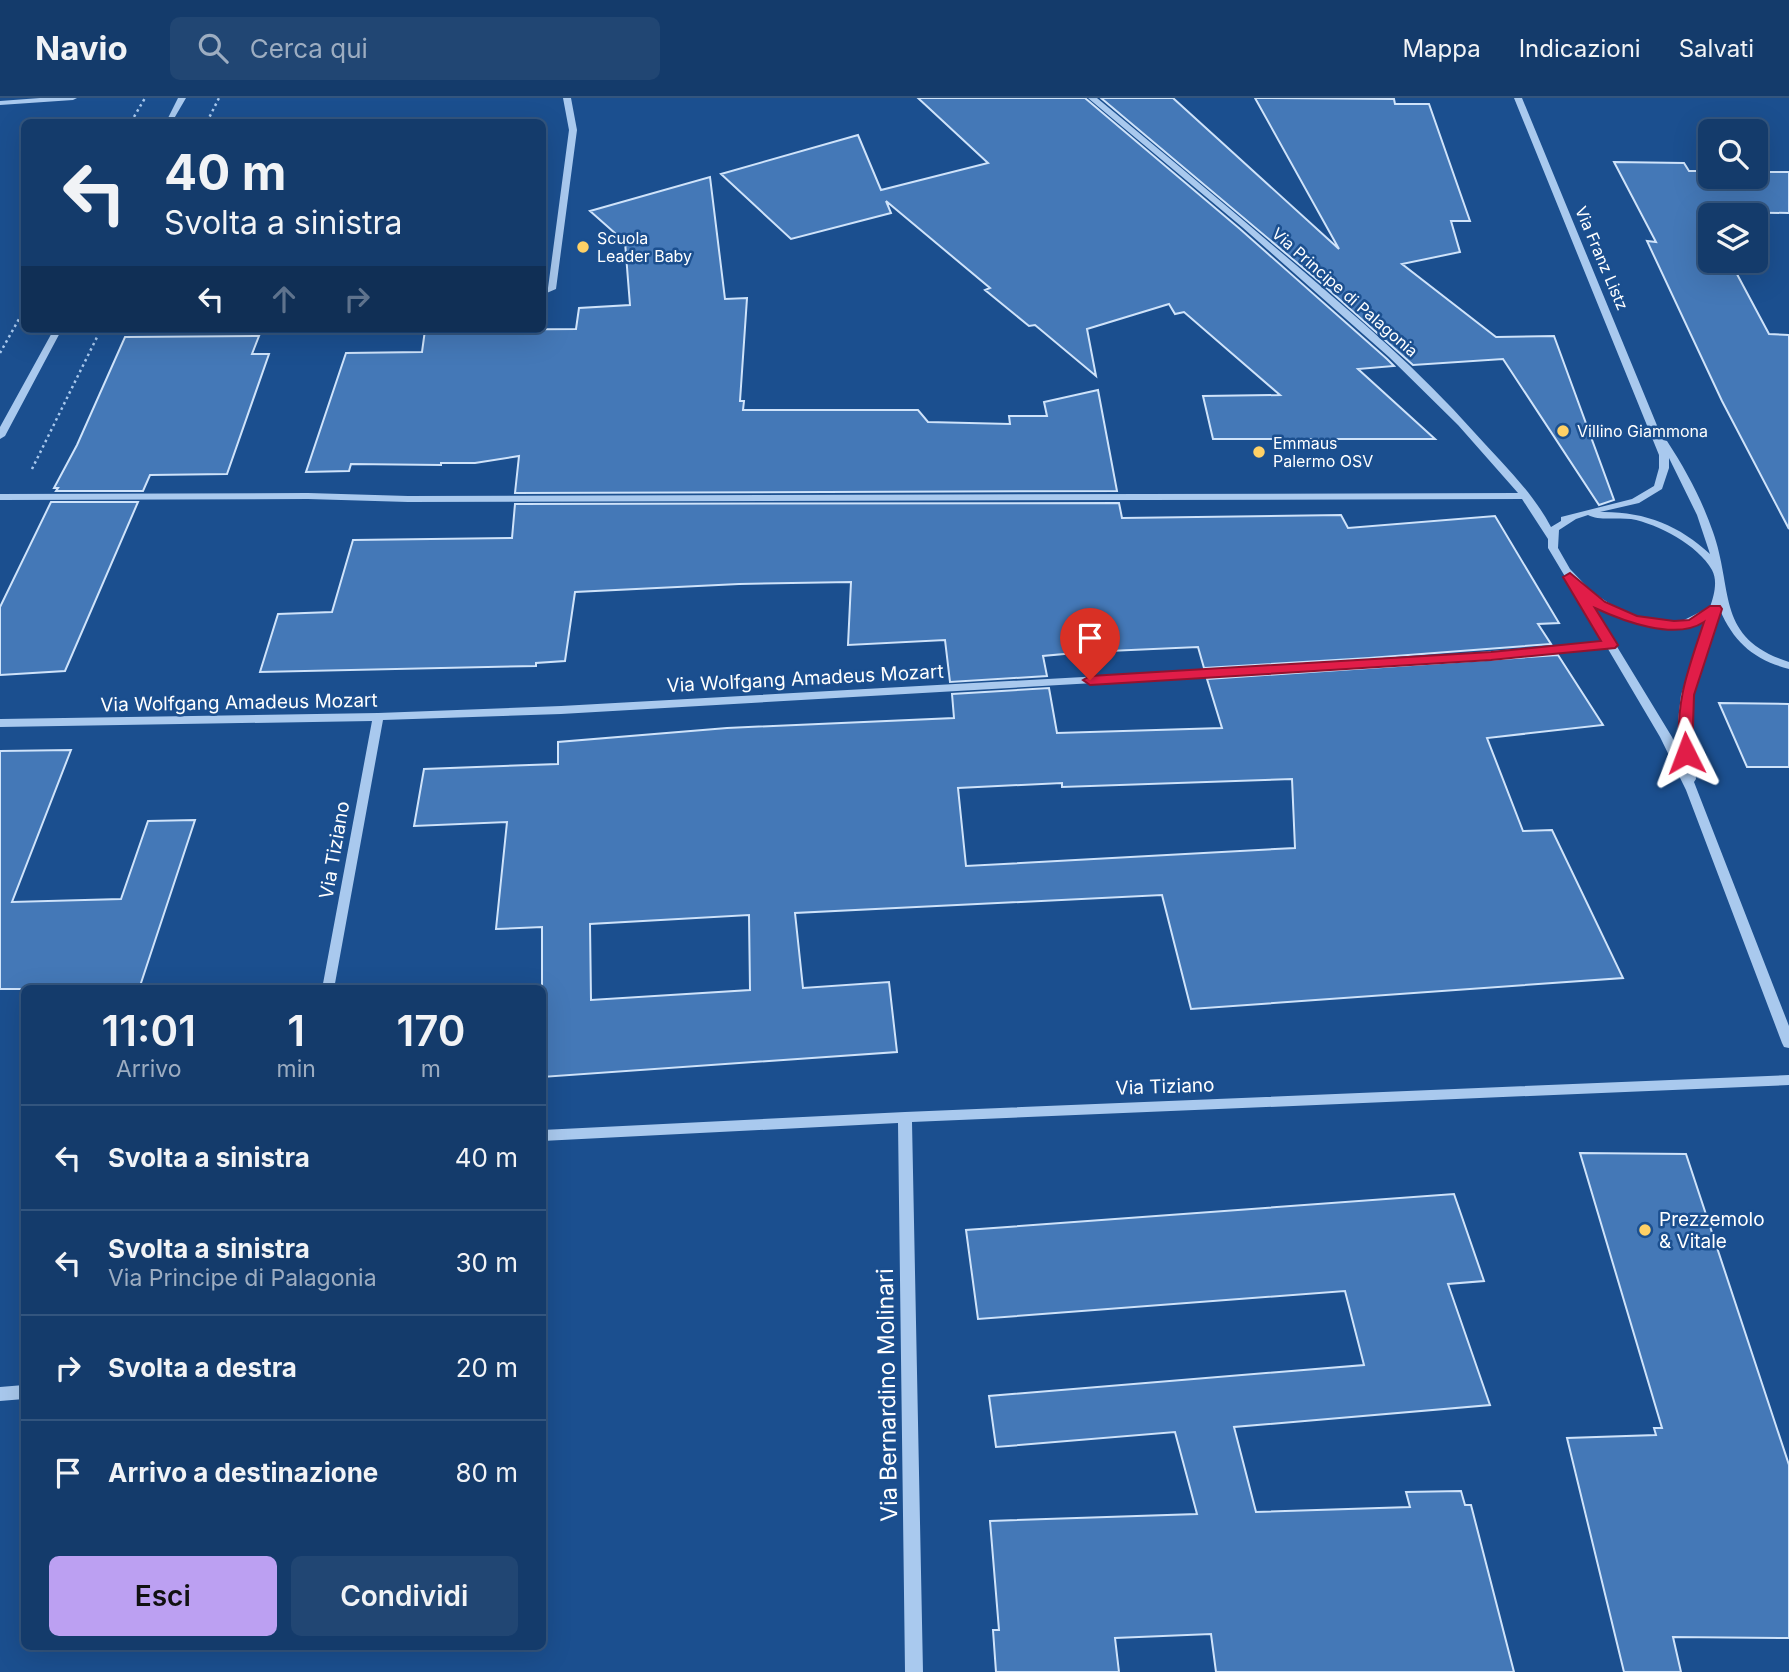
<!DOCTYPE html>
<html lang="it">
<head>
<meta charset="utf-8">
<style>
	body { margin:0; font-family:Inter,sans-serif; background:#214673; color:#f1f3f6; height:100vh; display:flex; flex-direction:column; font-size:26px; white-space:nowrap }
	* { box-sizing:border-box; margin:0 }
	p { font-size:23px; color:#9dadc1 }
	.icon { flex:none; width:38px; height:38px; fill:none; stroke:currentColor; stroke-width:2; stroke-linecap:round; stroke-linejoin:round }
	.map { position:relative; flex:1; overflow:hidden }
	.side { position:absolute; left:21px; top:887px; width:525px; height:665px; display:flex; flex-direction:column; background:#143b6b; border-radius:10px; box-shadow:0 7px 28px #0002,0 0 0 2px #33557e }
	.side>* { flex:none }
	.hud { position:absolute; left:21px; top:21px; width:525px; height:214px; border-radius:10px; box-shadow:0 7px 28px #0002,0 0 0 2px #33557e; background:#143b6b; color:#f1f3f6; overflow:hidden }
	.tools { position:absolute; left:1698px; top:21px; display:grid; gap:14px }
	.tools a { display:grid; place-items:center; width:70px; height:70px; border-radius:10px; background:#143b6b; box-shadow:0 7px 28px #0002,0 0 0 2px #33557e; font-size:35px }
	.pin { position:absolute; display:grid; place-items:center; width:60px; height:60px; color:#fff; margin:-72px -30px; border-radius:50% 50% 50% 0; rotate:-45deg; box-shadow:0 0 7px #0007 }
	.pin .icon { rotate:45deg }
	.me { position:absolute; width:77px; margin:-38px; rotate:357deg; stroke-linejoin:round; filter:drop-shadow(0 0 5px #0008) }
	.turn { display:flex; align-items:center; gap:24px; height:147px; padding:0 28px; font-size:32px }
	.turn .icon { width:91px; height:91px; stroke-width:2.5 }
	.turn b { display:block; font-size:49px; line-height:60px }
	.lanes { display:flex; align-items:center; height:66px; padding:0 28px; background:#0003; justify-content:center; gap:35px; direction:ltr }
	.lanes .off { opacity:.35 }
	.eta { display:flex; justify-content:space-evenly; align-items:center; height:119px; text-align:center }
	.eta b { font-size:42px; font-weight:600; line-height:49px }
	.cta { display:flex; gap:14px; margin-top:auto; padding:14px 28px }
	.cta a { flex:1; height:80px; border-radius:10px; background:#bca0f2; color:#111; font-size:28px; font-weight:600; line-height:80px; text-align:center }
	.cta a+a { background:#214673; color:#f1f3f6 }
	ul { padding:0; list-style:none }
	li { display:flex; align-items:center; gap:21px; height:105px; padding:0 28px; border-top:2px solid #33557e }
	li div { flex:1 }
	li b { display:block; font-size:26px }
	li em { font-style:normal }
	header { display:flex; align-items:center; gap:42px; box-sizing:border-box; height:98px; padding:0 35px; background:#143b6b; border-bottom:2px solid #33557e }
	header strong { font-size:33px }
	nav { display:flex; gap:38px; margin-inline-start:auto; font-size:24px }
	.search { width:490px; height:63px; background:#214673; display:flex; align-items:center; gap:18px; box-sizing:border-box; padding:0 24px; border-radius:10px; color:#9dadc1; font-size:26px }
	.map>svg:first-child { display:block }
</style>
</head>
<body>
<header>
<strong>Navio</strong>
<div class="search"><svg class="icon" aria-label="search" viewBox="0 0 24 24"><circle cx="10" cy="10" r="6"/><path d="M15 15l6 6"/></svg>Cerca qui</div>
<nav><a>Mappa</a><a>Indicazioni</a><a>Salvati</a></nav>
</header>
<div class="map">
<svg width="1789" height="1574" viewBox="0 0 1789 1574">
	<rect width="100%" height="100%" fill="#1b4f8f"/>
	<!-- building -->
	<path fill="#4478b7" stroke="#cfe3fa" stroke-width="2" fill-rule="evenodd" d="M918,0h167l155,131 147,130 7,7 -36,3 77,70h-222l-10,-43 77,-1 -96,-83 -9,2 -6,-10 -82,25 9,47 -61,-51 -6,1 -44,-36 5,-2 -104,-87 5,12 -100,26 -70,-65 137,-39 23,55 107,-27z
		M1101,0h72l166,151 -84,-151 139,1 1,5h34l41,117h-19l9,31 -58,12 94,73 58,-1 60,164 -15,5 -96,-146 -90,6 -92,-82z
		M1614,64l70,1 5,8h21v6h45v-5h34v41l-76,-1 2,3h-8l3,6v40h20l39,73 20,1v194l-67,-128 -75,-160 9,1z
		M710,79l15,122 22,-1 -7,103h4l-1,9h175l10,12 82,2 -1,-8h38l-3,-14 54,-12 19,101 -602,2 4,-37 -44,7h-34v2l-90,-1 -2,7 -43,1 40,-119 76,-1 3,-22 151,-1 3,-21 51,-3 -5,-63 -35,-31z
		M259,238l-7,18h17l-42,120 -77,1 -7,16h-87l2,-3h-4l23,-43 48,-108z
		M51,404h87l-73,169 -65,4v-68z
		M1119,405l3,15 219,-3 7,13 147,-12 64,107 -21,1 13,20 -182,14 -165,10 -6,-21 -112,5 -43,4 4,20 -97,6 -5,-42 -97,5 3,-63 -112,2 -164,8 -10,69 -29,2v3l-276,6 18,-58 54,-2 21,-72 159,-2 3,-34z
		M1558,557l45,70 -116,13 36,93 29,-1 71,148 -432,31 -29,-114 -367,18 8,75 86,-6 8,70 -355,25v-150l-46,2 11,-107 -93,4 10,-57 134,-5v-22l169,-14 227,-10 -2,-24 97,-6 8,45 165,-5 -15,-49zM1292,681l3,69 -329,18 -8,-78 104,-5v4zM749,817l1,75 -159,10 -1,-76z
		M1719,605l70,1v63h-42z
		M71,652l-59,152 109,-3 27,-78 47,-1 -56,169h-139v-238z
		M1580,1055l106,1 103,311v173l-116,-1 8,35h-57l-57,-234 89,-3 -2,-7h8z
		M1454,1096l30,87 -36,3 42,121 -256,22 22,85 154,-5 -4,-15 55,-1 4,14h6l43,167h-298l-5,-38 -96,4 4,34h-123l-3,-42h6l-9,-109 207,-7 -22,-82 -179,15 -7,-51 375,-31 -19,-74 -367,28 -12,-89z"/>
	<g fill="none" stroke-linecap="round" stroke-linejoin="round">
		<!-- path -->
		<path stroke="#a9c9ee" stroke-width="2.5" stroke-dasharray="2.5 3.5" stroke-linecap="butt" d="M131,24l14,-24
			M207,24l12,-24
			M0,255l24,-43
			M32,371l69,-140"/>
		<!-- minor -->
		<path fill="#a9c9ee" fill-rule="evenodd" d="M40,0h37l-4,2 -73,5v-4z
			M178,0h8l-14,24h-6z
			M563,0h8l6,32 -21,159 -14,6v-5l6,-2 21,-158z
			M1088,0h9c67,55 133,111 199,167 62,53 124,106 178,167 27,30 58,59 77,95l10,-6v-4l71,-18 22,-13 5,-18v-13l-145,-357h8l141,342 4,1c19,29 35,59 46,91 21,59 2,106 76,130v7c-34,-9 -55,-26 -69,-59l-27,85 -3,26 6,58 -2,3 95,244v22l-5,-1 -2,-4 -96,-253 -26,-53 -52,-88 -239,18 -808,47 -178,6 -49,269h-12l50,-268 -372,6v-8l378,-6 183,-7 808,-45 235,-19 -56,-94v-9l-26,-40 -1114,3 -100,-3 -308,1v-6l308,-1 100,3 1110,-3 -60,-68 -69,-68 -147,-130zM1669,360l28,57 13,39c-31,-29 -67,-43 -110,-42l39,-9 23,-14 7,-21zM1588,417c11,6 30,2 43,4 27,5 67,26 81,51 6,11 2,26 -2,37l-28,14h-30l-31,-10 -29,-19 -22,-23 -12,-21 1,-18 17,-11zM1588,501l26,16 37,13h33l23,-11 -26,78 -3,26 4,37 -10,-21z
			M54,231h8l-57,107 -5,3v-12z
			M1789,977v10l-877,37 11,550h-18l-7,-549 -356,18v-11l363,-18z
			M24,1287v14l-24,2v-14z"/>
	</g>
	<!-- route -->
	<path fill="#e11d48" stroke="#92132f" stroke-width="2" d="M1570,475l35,29 32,14 37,5 15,-1 21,-14h10l2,3 -28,86 -2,62h-11l-2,-4c-3,-54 8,-80 25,-131 -29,19 -81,-1 -109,-14l23,37 -3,3 -124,12 -401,25 -7,-5 7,-4 401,-24 110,-11 -38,-64z"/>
	<!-- markers -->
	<g fill="#ffd166" stroke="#1b4f8f" stroke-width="2.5">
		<circle cx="583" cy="149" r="7"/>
		<circle cx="1563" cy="333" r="7"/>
		<circle cx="1259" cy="354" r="7"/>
		<circle cx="1645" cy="1132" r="7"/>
	</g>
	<g text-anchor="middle" stroke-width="5" stroke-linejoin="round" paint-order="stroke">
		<!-- far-poi labels -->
		<g font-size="16" fill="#fff" stroke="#1b4f8f" text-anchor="start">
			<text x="597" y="146">Scuola<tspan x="597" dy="18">Leader Baby</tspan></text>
			<text x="1577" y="339">Villino Giammona</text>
			<text x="1273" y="351">Emmaus<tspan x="1273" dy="18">Palermo OSV</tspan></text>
		</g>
		<!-- far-street labels -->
		<g font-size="16" fill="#fff" stroke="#1b4f8f">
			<text transform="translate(1602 160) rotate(67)" y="6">Via Franz Listz</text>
			<text transform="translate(1345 194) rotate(41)" y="6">Via Principe di Palagonia</text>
		</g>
		<!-- street labels -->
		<g font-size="19" fill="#fff" stroke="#1b4f8f">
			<text transform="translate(805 580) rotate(-3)" y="7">Via Wolfgang Amadeus Mozart</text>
			<text transform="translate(239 604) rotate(-1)" y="7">Via Wolfgang Amadeus Mozart</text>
			<text transform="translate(334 752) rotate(-80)" y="7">Via Tiziano</text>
			<text transform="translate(1165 988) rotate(-2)" y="7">Via Tiziano</text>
		</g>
		<!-- poi labels -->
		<g font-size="19" fill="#fff" stroke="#1b4f8f" text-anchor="start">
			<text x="1659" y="1128">Prezzemolo<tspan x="1659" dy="22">&amp; Vitale</tspan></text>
		</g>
		<!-- near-street labels -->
		<g font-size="23" fill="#fff" stroke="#1b4f8f">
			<text transform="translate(887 1297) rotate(-91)" y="8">Via Bernardino Molinari</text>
		</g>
	</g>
</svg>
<div class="tools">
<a><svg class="icon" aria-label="search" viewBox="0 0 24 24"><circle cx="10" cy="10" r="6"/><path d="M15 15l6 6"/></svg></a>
<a><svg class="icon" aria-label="layers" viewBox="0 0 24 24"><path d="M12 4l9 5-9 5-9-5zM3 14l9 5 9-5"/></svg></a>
</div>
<div class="pin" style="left:1090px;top:582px;background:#d93025"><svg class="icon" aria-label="arrive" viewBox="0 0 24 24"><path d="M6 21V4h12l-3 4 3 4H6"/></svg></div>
<svg class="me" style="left:1686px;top:655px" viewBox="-20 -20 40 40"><path d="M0-17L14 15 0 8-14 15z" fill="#e11d48" stroke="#fff" stroke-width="4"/></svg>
<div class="hud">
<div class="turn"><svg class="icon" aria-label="left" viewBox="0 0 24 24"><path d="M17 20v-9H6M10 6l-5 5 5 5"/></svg><div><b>40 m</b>Svolta a sinistra</div></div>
<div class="lanes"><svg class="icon" aria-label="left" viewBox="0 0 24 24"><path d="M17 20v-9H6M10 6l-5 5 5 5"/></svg><svg class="icon off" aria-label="ahead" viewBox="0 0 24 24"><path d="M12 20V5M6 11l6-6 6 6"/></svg><svg class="icon off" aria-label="right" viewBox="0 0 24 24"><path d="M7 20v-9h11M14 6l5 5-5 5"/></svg></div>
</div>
<section class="side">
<div class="eta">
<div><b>11:01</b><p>Arrivo</p></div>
<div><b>1</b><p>min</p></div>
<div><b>170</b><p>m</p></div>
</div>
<ul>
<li><svg class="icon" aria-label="left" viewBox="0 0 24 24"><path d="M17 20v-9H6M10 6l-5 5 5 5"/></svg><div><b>Svolta a sinistra</b></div><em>40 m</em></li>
<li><svg class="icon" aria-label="left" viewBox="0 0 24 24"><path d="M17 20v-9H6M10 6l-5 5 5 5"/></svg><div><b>Svolta a sinistra</b><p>Via Principe di Palagonia</p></div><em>30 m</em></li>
<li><svg class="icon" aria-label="right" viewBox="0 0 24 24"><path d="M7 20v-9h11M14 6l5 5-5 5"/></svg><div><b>Svolta a destra</b></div><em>20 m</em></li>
<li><svg class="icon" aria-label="arrive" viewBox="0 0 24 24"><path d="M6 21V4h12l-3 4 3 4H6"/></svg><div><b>Arrivo a destinazione</b></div><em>80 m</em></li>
</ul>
<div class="cta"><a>Esci</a><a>Condividi</a></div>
</section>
</div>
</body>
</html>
